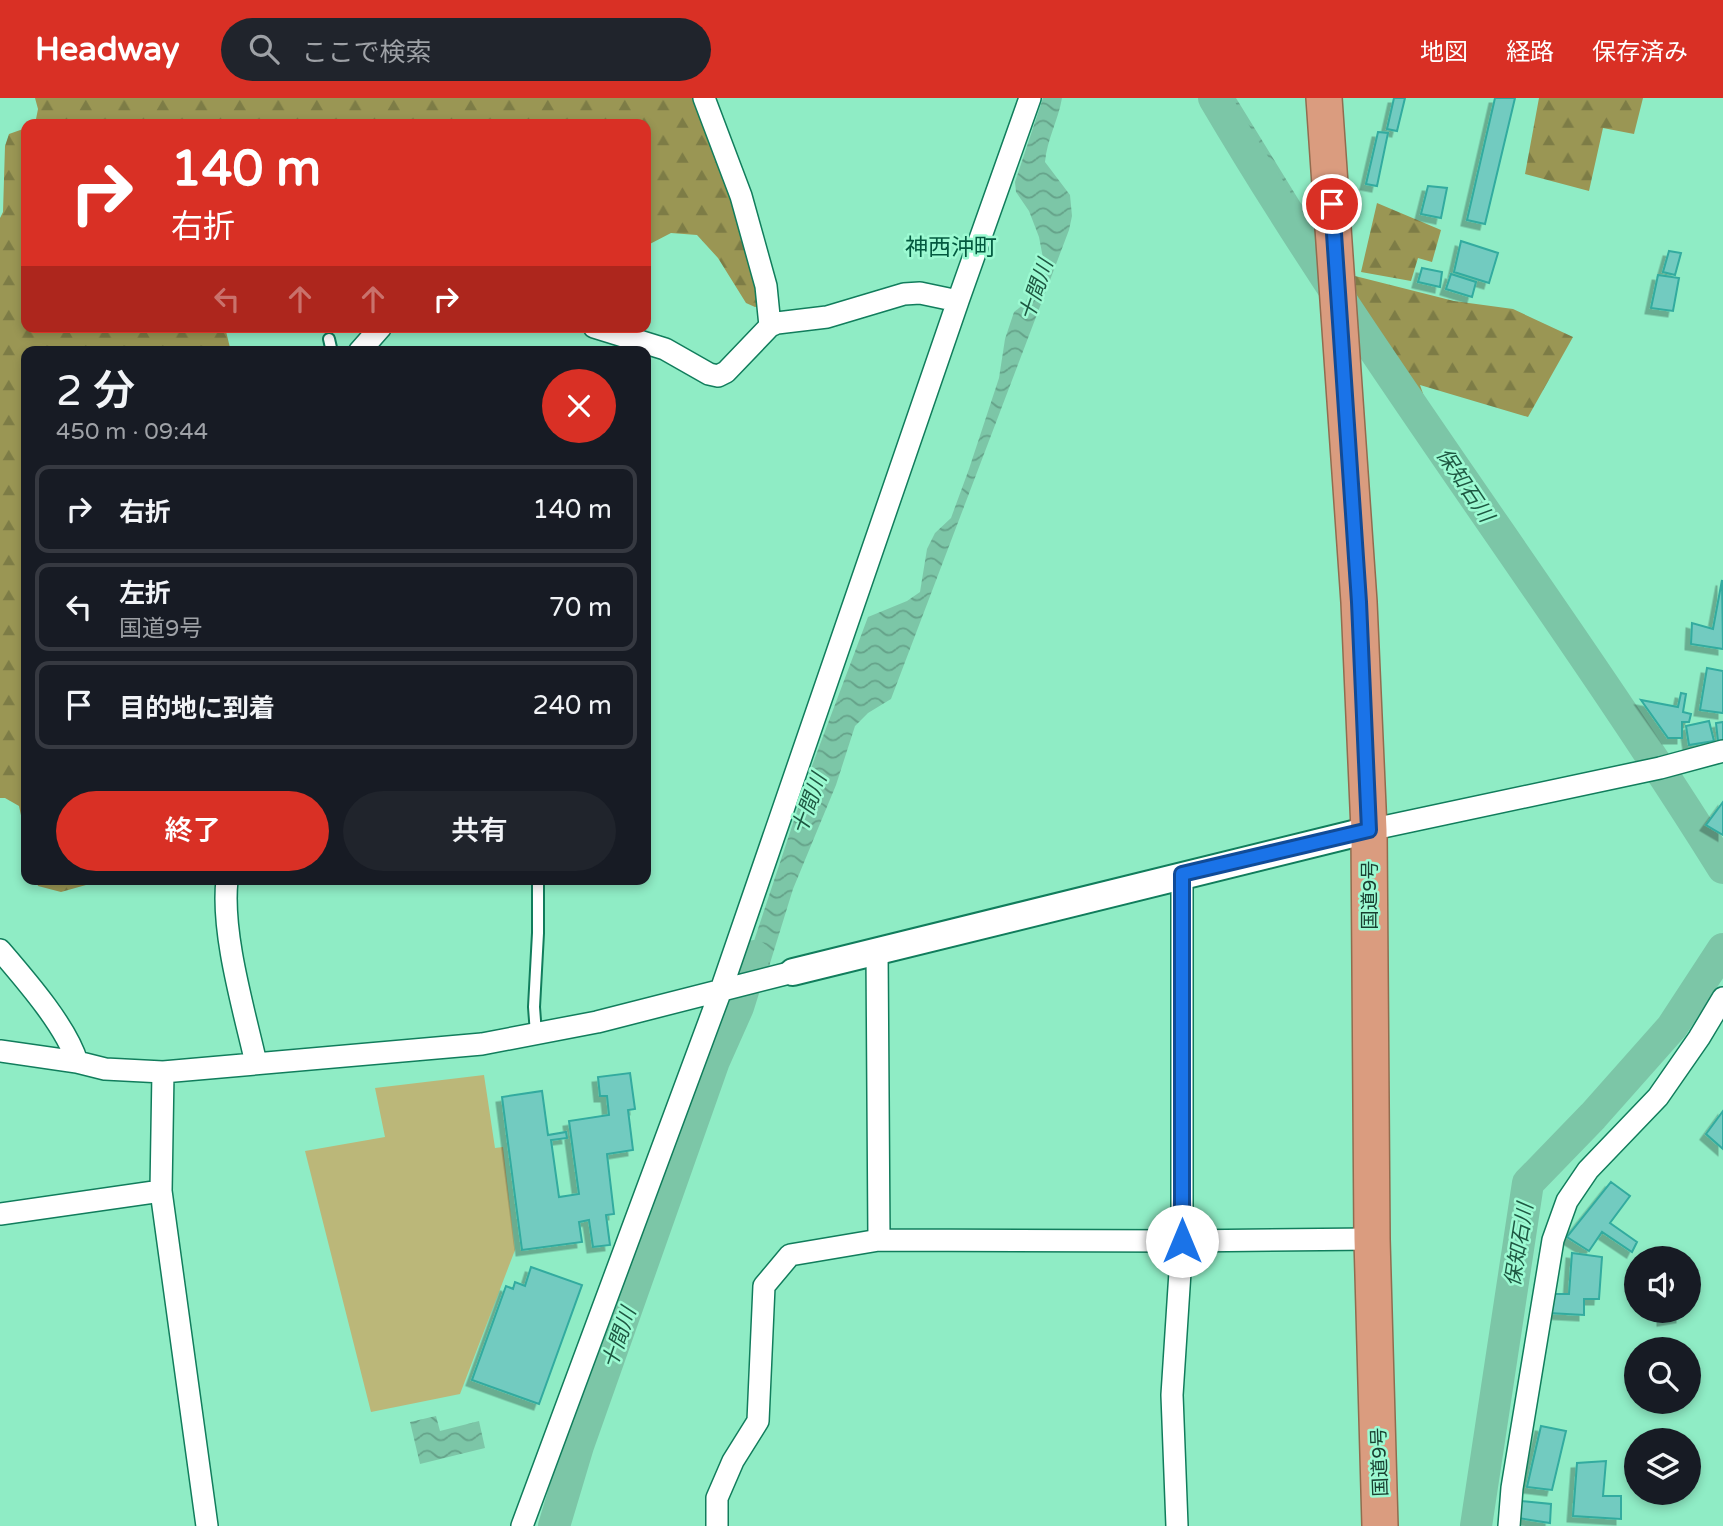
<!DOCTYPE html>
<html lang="ja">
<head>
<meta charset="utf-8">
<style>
	body { margin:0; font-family:"Varela Round","Noto Sans JP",sans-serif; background:#20242c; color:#f1f3f6; height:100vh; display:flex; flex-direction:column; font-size:26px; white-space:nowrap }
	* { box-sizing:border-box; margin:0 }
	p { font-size:23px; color:#9ea1a6 }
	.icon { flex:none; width:38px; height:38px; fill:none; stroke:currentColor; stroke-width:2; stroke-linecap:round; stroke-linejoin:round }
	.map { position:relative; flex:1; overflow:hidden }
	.panel { position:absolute; left:21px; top:248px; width:630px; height:539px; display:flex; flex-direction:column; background:#171b24; border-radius:14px; box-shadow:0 4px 10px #0003 }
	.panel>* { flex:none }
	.hud { position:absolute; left:21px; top:21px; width:630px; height:214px; border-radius:14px; box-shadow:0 4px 10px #0003; background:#d93025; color:#fff; overflow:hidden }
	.controls { position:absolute; left:1624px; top:1148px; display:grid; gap:14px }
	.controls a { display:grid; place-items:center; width:77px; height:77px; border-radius:50%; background:#171b24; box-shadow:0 4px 10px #0003; font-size:35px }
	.pin { position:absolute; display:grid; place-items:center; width:60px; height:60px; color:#fff; margin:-30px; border:4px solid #fff; border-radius:50%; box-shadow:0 2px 7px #0007 }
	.me { position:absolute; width:77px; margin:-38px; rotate:0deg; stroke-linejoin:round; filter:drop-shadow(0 0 5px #0008) }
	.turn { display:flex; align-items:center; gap:24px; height:147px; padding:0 35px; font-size:32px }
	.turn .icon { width:91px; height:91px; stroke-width:2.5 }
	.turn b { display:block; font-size:49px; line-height:60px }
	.lanes { display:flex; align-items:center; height:66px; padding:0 35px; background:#0003; justify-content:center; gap:35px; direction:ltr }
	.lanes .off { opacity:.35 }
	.round { display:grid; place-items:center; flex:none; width:74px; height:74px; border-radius:37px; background:#20242c }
	.summary { display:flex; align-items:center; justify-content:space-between; height:119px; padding:0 35px }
	h1 { font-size:42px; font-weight:600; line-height:52px }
	.primary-button { display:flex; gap:14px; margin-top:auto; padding:14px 35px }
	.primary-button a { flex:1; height:80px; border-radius:42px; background:#d93025; color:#fff; font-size:28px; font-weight:600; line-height:80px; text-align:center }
	.primary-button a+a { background:#20242c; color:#f1f3f6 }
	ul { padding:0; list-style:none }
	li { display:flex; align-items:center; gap:21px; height:88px; margin:0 14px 10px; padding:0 21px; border:4px solid #363941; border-radius:14px }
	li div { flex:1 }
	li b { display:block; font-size:26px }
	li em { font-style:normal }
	header { display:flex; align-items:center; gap:42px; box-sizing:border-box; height:98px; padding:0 35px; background:#d93025; color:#fff }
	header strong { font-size:33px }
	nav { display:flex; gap:38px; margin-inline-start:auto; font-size:24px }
	.search { width:490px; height:63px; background:#20242c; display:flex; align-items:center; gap:18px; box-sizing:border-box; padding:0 24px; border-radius:38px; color:#9ea1a6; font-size:26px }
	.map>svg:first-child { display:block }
</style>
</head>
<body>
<header>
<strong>Headway</strong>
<div class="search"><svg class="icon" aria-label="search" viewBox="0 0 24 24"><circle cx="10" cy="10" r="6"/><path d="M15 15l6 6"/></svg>ここで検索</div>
<nav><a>地図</a><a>経路</a><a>保存済み</a></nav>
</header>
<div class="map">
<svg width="1723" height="1428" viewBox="0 0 1723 1428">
	<defs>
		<pattern id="forest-firs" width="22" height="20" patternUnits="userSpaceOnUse" patternTransform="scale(1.75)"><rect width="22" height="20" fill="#9a9654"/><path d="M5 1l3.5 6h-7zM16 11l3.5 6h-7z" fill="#7d7c46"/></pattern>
		<pattern id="water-waves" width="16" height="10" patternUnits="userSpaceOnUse" patternTransform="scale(1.75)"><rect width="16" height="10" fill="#7cc6a7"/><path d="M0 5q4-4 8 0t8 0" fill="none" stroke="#65a289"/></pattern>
		<filter id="shadow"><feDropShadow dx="-5.5" dy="5.5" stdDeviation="0" flood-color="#0004"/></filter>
	</defs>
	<rect width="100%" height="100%" fill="#8fecc5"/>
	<!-- forest -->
	<path fill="url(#forest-firs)" d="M35,0h664l41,103 20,105 -5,1 -9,-4 -28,-45 -21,-23 -26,-2 -25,13v-122h-611l3,-15z
		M1539,0h104l-9,36 -31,-6 -14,63 -64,-17z
		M26,30v199h199l6,25h-205v487l-7,-33 -14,-8h-5v-580l3,-6 2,-66 4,-12z
		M1377,105l64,27 -9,32 -14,-4 -7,23 -50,-9z
		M1355,178l99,25 59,8 60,28 -45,80 -108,-32 7,20 -12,-5 -57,-81z
		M36,782h88l-12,5h-26l-25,7 -23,-6z"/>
	<!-- pitch -->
	<path fill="#bbb779" d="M484,977l11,73 8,-1 12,103 -55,144 -89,18 -66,-261 80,-14 -10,-49z"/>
	<!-- water -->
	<path fill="url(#water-waves)" d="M1043,0h19c-4,23 -15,41 -17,64l25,33 2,21 -3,14 -178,469 -23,14 -13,13 -19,59 -43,104 -26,84 -26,7 72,-217 55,-146 39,-16 13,-9 7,-43 8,-16 16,-15 18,-49 30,-91 6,-39 9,-27 10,-8 16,-27 3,-19 -4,-21 -10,-26 -13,-19 -1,-10z
		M1217,0h19l64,104 22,29 2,31z
		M436,1318l4,15 39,-10 6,27 -65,16 -10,-42z"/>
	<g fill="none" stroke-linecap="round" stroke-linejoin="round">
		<!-- river -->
		<path stroke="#7cc6a7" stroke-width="32" d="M1214,0c157,266 346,509 509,770
			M554,1428l24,-80 136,-385 24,-54 16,-51
			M1476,1428l52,-343 65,-67 79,-89 51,-78"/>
	</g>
	<!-- building -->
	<path fill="#72cbc0" stroke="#32ab9f" stroke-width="2" filter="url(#shadow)" d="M1394,0h11l-8,33 -10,-2z
		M1495,0h20l-30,126 -18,-4z
		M1378,34l10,1 -11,53 -11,-2z
		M1428,88l19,2 -6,30 -20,-4z
		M1461,143l37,12 -9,30 -35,-11z
		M1669,153l12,2 -6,22 -12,-3z
		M1422,170l20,4 -2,15 -22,-5z
		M1451,176l25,8 -4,15 -26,-8z
		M1658,177l21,3 -6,33 -22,-3z
		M1722,482l1,69 -32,-5 1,-21 21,6z
		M1707,570l16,3v42l-23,-3z
		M1681,595l5,1 -3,18 8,2 -2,8h-7v16h-14l-27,-38 37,7z
		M1709,623l5,20 -25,4 -3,-19z
		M1723,624v18l-5,1 -2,-18z
		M1723,704v33l-17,-10z
		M630,975l5,36 -7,1 5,40 -26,4 7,60 -8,1 4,30 -17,2 -4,-27 -10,2 3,20 -60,8 -20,-153 40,-6 6,44 18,-3 1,6 -16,2 8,57 20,-3 -10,-73 40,-6 -2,-19h-7l-2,-19z
		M1723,1013v38l-17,-15z
		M1611,1084l19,14 -20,27 27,19 -5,10 -30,-20 -13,19 -22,-14z
		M1572,1155l30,4 -3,42h-15v16l-35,-2 2,-19h18z
		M531,1169l51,18 -43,119 -67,-24 34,-94 7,3 2,-7 10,4z
		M1663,1213h18v6l-18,3z
		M1541,1328l25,5 -14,59 -25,-3z
		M1606,1363l-3,35h18v23l-48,-3 4,-53z
		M1521,1403l30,3 -1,19 -32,-5z"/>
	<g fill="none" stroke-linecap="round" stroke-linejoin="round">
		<!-- service casing -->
		<g stroke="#117d5c" stroke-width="14">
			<path id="service" d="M329,241l3,13
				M536,936l-2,-27 4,-74v-53"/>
		</g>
		<!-- minor casing -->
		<g stroke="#117d5c" stroke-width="24">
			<path id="minor" d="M704,0l37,98 25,90 4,40
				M594,229l71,22 44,25 9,2 8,-4 44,-46 7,-3 50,-6 77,-23 16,-1 38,8 72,-203
				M359,254l22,-25
				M1369,732l291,-62 63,-17
				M227,782c-6,53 17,130 29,183
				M0,852c24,28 67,77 77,112
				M877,852l2,290
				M0,953l77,11 28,7 58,3 319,-28 115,-22 196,-50
				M163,974l-2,119 46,335
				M0,1116l161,-23
				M522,1428l199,-536 237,-689
				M717,1428v-28l16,-37 25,-40 6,-135 26,-31 89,-15 303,1 190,-2
				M1177,1428l-5,-131 10,-154v-366
				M1509,1428l3,-38 41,-248 14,-39 21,-31 70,-73 41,-59 24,-40"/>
		</g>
		<!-- tertiary casing -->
		<g stroke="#117d5c" stroke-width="30">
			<path id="tertiary" d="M793,874l576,-142"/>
		</g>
		<!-- trunk casing -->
		<g stroke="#916c4f" stroke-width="38">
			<path id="trunk" d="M1324,0l35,504 10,228 3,409 8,287"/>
		</g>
		<!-- service -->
		<use href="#service" stroke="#fff" stroke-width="10"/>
		<!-- minor -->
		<use href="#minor" stroke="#fff" stroke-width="21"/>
		<!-- tertiary -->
		<use href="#tertiary" stroke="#fff" stroke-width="26"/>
		<!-- trunk -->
		<use href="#trunk" stroke="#da9c7f" stroke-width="35"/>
	</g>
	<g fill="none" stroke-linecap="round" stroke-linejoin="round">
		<!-- route casing -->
		<g stroke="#114b97" stroke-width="18">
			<path id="route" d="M1182,1143v-367l187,-44 -10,-228 -27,-398"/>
		</g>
		<!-- route -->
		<use href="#route" stroke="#1a73e8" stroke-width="12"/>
	</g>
	<g text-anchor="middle" stroke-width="5" stroke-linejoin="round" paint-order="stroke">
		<!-- street labels -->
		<g font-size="19" fill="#194031" stroke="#9cfad2">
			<text transform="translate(1369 797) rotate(-90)" y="7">国道9号</text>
			<text transform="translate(1379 1364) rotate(-92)" y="7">国道9号</text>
		</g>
		<!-- water labels -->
		<g font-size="21" font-style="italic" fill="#1e5842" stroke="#9cfad2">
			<text transform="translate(1036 192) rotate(-71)" y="7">十間川</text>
			<text transform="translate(1465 387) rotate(56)" y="7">保知石川</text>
			<text transform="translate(809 706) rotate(-70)" y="7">十間川</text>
			<text transform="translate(1519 1147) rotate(-81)" y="7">保知石川</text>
			<text transform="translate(619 1240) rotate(-71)" y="7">十間川</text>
		</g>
		<!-- quarter labels -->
		<g font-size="23" fill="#03593f" stroke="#9cfad2">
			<text x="951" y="157">神西沖町</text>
		</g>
	</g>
</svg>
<div class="controls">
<a><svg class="icon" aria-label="sound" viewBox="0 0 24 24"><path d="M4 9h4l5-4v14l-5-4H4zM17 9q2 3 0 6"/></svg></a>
<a><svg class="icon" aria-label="search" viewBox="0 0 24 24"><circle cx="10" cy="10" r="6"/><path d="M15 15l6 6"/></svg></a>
<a><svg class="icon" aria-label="layers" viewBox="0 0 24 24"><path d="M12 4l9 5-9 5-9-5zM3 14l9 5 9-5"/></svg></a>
</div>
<div class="pin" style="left:1332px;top:106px;background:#d93025"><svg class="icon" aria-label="arrive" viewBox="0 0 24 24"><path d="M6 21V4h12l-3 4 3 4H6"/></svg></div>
<svg class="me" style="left:1182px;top:1143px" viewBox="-20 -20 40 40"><circle r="19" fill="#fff"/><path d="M0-13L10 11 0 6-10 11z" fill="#1a73e8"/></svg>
<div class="hud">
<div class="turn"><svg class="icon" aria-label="right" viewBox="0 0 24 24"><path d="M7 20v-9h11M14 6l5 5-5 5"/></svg><div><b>140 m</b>右折</div></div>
<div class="lanes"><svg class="icon off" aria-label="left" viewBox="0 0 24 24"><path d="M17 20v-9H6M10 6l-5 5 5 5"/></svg><svg class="icon off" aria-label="ahead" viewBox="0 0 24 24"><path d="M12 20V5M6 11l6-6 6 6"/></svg><svg class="icon off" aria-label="ahead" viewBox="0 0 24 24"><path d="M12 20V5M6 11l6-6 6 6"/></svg><svg class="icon" aria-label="right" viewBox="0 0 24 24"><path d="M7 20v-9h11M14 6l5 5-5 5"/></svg></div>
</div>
<section class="panel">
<div class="summary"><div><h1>2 分</h1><p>450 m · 09:44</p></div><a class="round" style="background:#d93025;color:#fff"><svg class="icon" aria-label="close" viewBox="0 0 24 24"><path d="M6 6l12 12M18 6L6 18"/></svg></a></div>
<ul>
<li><svg class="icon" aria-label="right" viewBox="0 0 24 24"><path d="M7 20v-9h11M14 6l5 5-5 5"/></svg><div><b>右折</b></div><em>140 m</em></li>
<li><svg class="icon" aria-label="left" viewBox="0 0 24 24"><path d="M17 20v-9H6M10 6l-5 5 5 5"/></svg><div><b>左折</b><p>国道9号</p></div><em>70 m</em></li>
<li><svg class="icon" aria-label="arrive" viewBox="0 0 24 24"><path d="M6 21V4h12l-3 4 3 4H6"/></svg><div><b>目的地に到着</b></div><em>240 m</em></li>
</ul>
<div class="primary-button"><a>終了</a><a>共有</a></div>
</section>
</div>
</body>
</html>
